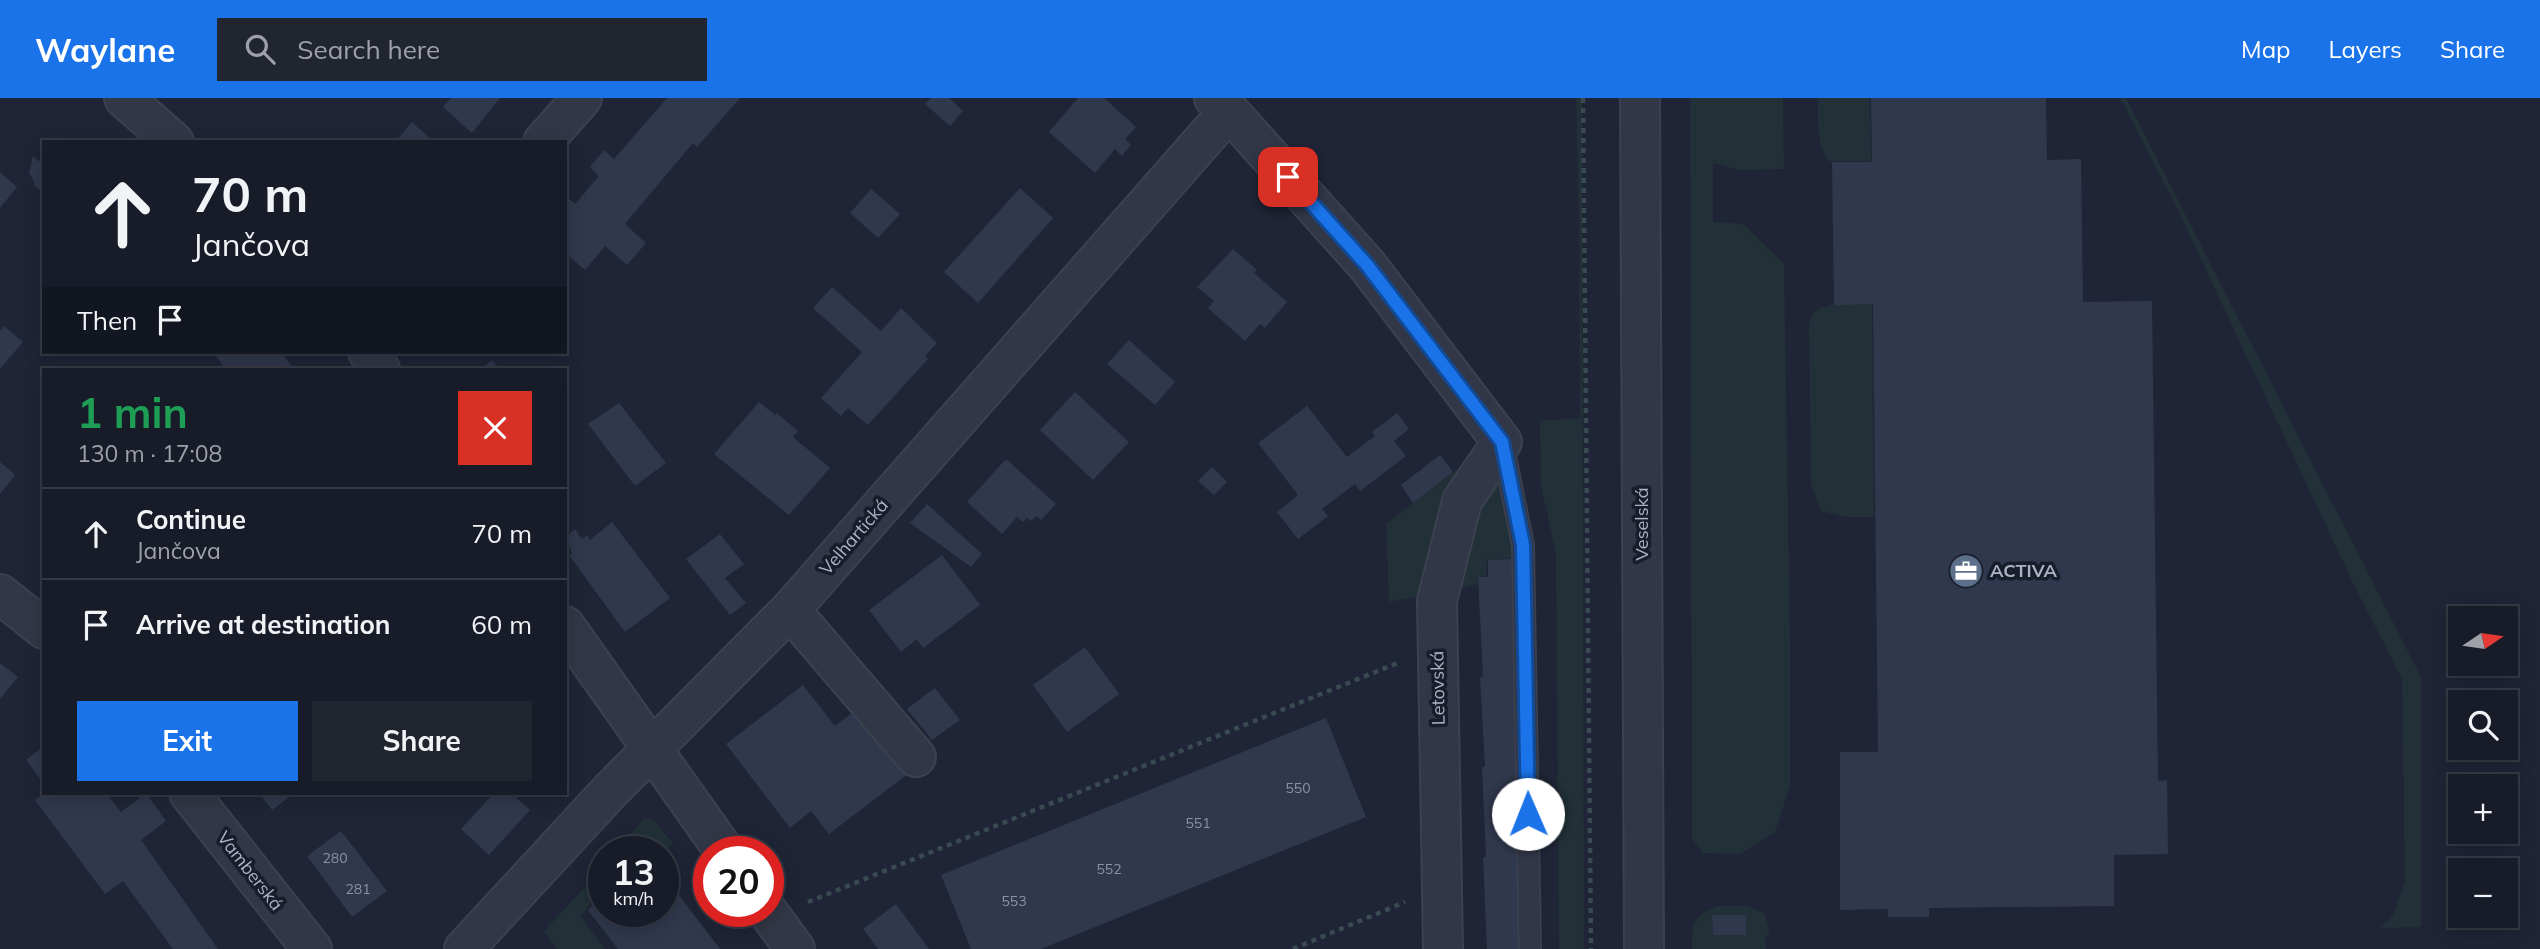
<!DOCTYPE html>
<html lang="en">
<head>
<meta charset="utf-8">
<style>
	body { margin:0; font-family:Mulish,sans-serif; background:#202530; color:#f1f3f6; height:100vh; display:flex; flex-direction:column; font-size:26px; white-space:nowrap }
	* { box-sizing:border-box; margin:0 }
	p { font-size:23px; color:#9ea1a8 }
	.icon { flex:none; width:38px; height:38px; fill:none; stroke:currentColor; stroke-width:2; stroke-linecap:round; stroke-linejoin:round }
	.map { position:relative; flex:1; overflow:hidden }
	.drawer { position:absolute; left:42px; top:270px; width:525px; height:427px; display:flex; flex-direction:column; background:#171c28; border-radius:0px; box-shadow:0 4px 18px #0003,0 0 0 2px #363a45 }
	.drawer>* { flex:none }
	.top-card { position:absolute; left:42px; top:42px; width:525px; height:214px; border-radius:0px; box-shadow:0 4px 18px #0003,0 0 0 2px #363a45; background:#171c28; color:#f1f3f6; overflow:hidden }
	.needle { width:46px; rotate:77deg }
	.controls { position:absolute; left:2448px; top:508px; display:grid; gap:14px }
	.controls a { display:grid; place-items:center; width:70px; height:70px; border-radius:0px; background:#171c28; box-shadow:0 4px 18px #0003,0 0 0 2px #363a45; font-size:35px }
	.speed { position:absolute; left:588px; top:738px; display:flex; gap:14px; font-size:35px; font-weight:700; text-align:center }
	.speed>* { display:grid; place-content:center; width:91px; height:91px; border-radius:50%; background:#171c28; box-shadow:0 4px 18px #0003,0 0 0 2px #363a45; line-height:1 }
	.speed small { font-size:18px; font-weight:400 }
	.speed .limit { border:10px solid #d22; background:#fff; color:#111 }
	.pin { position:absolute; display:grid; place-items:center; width:60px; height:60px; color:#fff; margin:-30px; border-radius:14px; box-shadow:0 4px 10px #0006 }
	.me { position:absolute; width:77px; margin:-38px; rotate:359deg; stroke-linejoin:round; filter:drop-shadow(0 0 5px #0008) }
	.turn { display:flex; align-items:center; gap:24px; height:147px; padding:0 35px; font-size:32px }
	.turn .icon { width:91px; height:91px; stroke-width:2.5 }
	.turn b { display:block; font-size:49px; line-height:60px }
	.then { display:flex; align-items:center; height:66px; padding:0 35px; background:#0003; gap:14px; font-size:26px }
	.round { display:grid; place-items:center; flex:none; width:74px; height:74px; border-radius:0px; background:#202530 }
	.overview { display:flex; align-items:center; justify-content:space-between; height:119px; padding:0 35px }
	h1 { font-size:42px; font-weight:700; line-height:52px; color:#1e9e55 }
	.primary-button { display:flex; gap:14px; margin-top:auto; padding:14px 35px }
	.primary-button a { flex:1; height:80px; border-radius:0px; background:#1a73e8; color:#fff; font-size:28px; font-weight:700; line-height:80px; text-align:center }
	.primary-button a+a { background:#202530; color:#f1f3f6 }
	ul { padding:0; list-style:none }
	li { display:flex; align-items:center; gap:21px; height:91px; padding:0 35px; border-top:2px solid #363a45 }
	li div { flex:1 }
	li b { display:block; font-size:26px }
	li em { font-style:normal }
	header { display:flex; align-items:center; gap:42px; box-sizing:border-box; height:98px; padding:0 35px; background:#1a73e8; color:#fff }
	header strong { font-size:33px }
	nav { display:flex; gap:38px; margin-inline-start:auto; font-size:24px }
	.search { width:490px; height:63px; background:#202530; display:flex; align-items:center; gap:18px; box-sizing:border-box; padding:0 24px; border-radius:0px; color:#9ea1a8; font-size:26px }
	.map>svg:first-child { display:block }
</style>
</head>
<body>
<header>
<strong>Waylane</strong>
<div class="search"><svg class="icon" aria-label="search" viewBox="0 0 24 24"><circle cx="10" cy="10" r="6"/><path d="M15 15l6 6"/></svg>Search here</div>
<nav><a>Map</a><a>Layers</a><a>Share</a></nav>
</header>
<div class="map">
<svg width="2540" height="851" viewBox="0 0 2540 851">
	<rect width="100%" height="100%" fill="#1f2536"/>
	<!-- green -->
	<path fill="#213137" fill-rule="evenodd" d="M1576,0h6l2,851h-25l-3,-395 -15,-68 -1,-65 40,-3 -1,-206z
		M1690,0h93l1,71 -46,1 -25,-7v59l30,2 41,40 6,373v149l-15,46 -35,22 -37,-1 -11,-14z
		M1818,0h52l1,63h-43c-12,-20 -10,-40 -10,-63z
		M2120,0h6l295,579v250l-40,1 12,-13 12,-33 -3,-203 -49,-96 -176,-375z
		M1872,205l2,214h-29l-24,-6 -10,-27 -2,-160c5,-26 41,-19 63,-21z
		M1481,353l-55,144 -37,7 -3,-78z
		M1497,377l9,22 8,61 -27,2 -1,16 -9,1 1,7 -21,6 19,-76z
		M645,720l8,2 20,23 -10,11 -10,-2 -8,-11 -10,11h-20z
		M604,769v22l-23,27 24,33h-48l-13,-18z
		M1718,808h29l17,7 6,22h-5l1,14h-74c0,-26 0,-33 26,-43zM1712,817l34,19 -33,1z"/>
	<!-- building -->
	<path fill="#30384d" d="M451,0h49l-28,35 -29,-26z
		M667,0h73l-43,49 -4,-4 -68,81 21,19 -19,22 -22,-19 -20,24 -20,-17v-58l10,9 24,-28 -9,-9 14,-17 10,9z
		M931,0h18l14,13 -13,15 -25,-22z
		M1078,0h26l32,29 -11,12 6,6 -9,11 -7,-7 -20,24 -46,-41z
		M1871,0h175l1,62 34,-1 2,143 69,-1 6,480 9,-1 1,74 -54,1v51l-185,2v9h-41v-8l-48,1v-158h38l-5,-448 -39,1 -2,-143h40z
		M412,24l22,20h-39z
		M33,58l11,9v28l-11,-8 2,-2 -6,-10z
		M0,74l17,15 -17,21z
		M1020,90l33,30 -75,85 -34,-31z
		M871,91l29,25 -22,24 -28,-25z
		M1233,151l24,21 -3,3 33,29 -22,26 -5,-4 -15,17 -37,-33 6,-7 -17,-14z
		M832,189l49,44 20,-23 36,35 -12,13 3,3 -60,66 -20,-17 -7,8 -20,-18 41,-46 -49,-44z
		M4,228l19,16 -23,27v-38z
		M1129,242l46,42 -20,23 -48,-41z
		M213,254h68l13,17h-69z
		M492,262l7,9h-18z
		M1075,294l54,50 -36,38 -53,-50z
		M759,304l16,13 2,-2 21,18 -5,6 37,31 -41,47 -75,-61z
		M619,305l47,60 -31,23 -47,-62z
		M1307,308l40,51 28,-21 -3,-4 25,-19 12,16 -15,12 12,15 -46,35 -5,-7 -33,25 6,7 -30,23 -21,-27 21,-17 -40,-52z
		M1440,357l13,17 -40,31 -12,-18z
		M1006,361l50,45 -15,16 -5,-4 -5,5 -4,-3 -4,4 -6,-5 -15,17 -35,-32z
		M0,364l15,13 -15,19z
		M1212,369l15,15 -13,13 -16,-14z
		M927,406l55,50 -11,13 -61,-44z
		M612,424l58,76 -45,34 -56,-77 3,-2 -5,-13 3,-7 5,-4 7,10 5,-4 3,5z
		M720,436l24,30 -19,14 21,25 -16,12 -44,-56z
		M942,457l38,50 -57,43 -6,-9 -16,13 -32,-42z
		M1516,461l6,390h-35l-4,-92h3l-4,-90h3l-5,-90h3l-5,-100h10v-17z
		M1085,549l34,47 -52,38 -34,-47z
		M0,565l18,14 -18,22z
		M803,587l32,41 24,-18 50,65 -80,61 -18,-23 -21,17 -64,-84z
		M935,590l25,32 -28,20 -25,-31z
		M1326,620l40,99 -325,132h-70l-30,-74z
		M44,648v38l-18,-24z
		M45,695h61l15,19 25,-19 20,28 -25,19 77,109h-45l-50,-68 -18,13 -70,-94z
		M259,695h36l-23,17z
		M494,695h17l19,17 -41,45 -28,-26z
		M341,733l46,60 -35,26 -45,-61z
		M663,776l57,75h-102l-30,-39 16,-18v20h59z
		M896,806l33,45h-51l-15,-20z
		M1712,817h34v20h-33z"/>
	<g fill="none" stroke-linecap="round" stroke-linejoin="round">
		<!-- service casing -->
		<g stroke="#3c4150" stroke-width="24">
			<path id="service" d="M1502,344l21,103 7,404"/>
		</g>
		<!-- minor casing -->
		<g stroke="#3c4150" stroke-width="42">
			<path id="minor" d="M124,0l50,44
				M1214,0l15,13 138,154 135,177 -40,59 -25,100 6,348
				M543,44l39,-44
				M368,254l12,17
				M0,496l44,35
				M790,512l126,147
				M565,528l160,226
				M189,695l123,156
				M768,814l27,37
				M464,851l146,-158 180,-181 439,-499"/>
		</g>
		<!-- tertiary casing -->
		<g stroke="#3c4150" stroke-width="42">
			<path id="tertiary" d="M1640,0l4,851"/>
		</g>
		<!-- path -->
		<path stroke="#394b50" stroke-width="4.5" stroke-dasharray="5 5" stroke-linecap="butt" d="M1583,0l8,851
			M808,804l592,-240
			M1293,851l112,-47"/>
		<!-- service -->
		<use href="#service" stroke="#323747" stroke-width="21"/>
		<!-- minor -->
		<use href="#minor" stroke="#323747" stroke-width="38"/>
		<!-- tertiary -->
		<use href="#tertiary" stroke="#323747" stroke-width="38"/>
	</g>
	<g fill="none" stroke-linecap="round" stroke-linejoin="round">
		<!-- route casing -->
		<g stroke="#114b97" stroke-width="18">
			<path id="route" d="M1288,79l79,88 135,177 21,103 5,269"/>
		</g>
		<!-- route -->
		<use href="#route" stroke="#1a73e8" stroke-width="12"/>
	</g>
	<!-- icons -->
	<defs>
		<g id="office-disc" transform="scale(1.75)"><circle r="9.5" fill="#5c6f8a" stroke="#181d2b"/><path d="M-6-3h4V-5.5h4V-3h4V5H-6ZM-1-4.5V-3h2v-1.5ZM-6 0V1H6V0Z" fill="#fff"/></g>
	</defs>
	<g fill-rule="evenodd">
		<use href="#office-disc" x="1966" y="473"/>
	</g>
	<g text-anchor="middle" stroke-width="7" stroke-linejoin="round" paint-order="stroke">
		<!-- number labels -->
		<g font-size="14" fill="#8b92a4">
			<text x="1298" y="695">550</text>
			<text x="1198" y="730">551</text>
			<text x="335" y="765">280</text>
			<text x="1109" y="776">552</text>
			<text x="358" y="796">281</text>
			<text x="1014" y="808">553</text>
		</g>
		<!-- street labels -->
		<g font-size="18" fill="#acb2c4" stroke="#181d2b">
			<text transform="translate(1642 426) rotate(-90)" y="6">Veselská</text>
			<text transform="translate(854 439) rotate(-49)" y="6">Velhartická</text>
			<text transform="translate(1438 590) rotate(-91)" y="6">Letovská</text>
			<text transform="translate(250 773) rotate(52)" y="6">Vamberská</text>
		</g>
		<!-- poi labels -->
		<g font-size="18" font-weight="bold" fill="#acb2c4" stroke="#181d2b" text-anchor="start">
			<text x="1990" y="479">ACTIVA</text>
		</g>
	</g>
</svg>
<div class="controls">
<a><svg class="needle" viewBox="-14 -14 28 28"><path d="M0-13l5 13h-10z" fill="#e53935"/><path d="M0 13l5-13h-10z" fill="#9ea1a8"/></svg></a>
<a><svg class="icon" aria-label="search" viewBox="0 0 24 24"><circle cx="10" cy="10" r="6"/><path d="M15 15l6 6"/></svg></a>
<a>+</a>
<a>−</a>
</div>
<div class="speed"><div>13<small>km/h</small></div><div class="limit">20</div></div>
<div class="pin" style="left:1288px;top:79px;background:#d93025"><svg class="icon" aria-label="arrive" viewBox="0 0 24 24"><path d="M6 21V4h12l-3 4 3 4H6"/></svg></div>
<svg class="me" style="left:1528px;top:716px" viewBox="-20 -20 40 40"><circle r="19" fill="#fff"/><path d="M0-13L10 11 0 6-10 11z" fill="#1a73e8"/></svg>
<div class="top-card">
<div class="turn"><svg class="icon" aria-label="ahead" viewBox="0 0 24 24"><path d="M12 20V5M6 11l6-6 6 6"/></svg><div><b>70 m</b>Jančova</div></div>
<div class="then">Then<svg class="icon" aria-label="arrive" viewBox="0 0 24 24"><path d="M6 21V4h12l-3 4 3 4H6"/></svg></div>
</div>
<section class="drawer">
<div class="overview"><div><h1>1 min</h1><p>130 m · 17:08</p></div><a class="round" style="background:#d93025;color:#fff"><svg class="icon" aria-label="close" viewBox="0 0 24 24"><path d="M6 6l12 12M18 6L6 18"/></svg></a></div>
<ul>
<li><svg class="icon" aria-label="ahead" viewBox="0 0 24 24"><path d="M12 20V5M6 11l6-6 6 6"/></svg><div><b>Continue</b><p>Jančova</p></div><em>70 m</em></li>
<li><svg class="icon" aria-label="arrive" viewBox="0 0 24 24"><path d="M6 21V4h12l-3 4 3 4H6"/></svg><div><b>Arrive at destination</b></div><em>60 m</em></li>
</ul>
<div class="primary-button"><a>Exit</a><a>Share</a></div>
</section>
</div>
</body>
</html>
